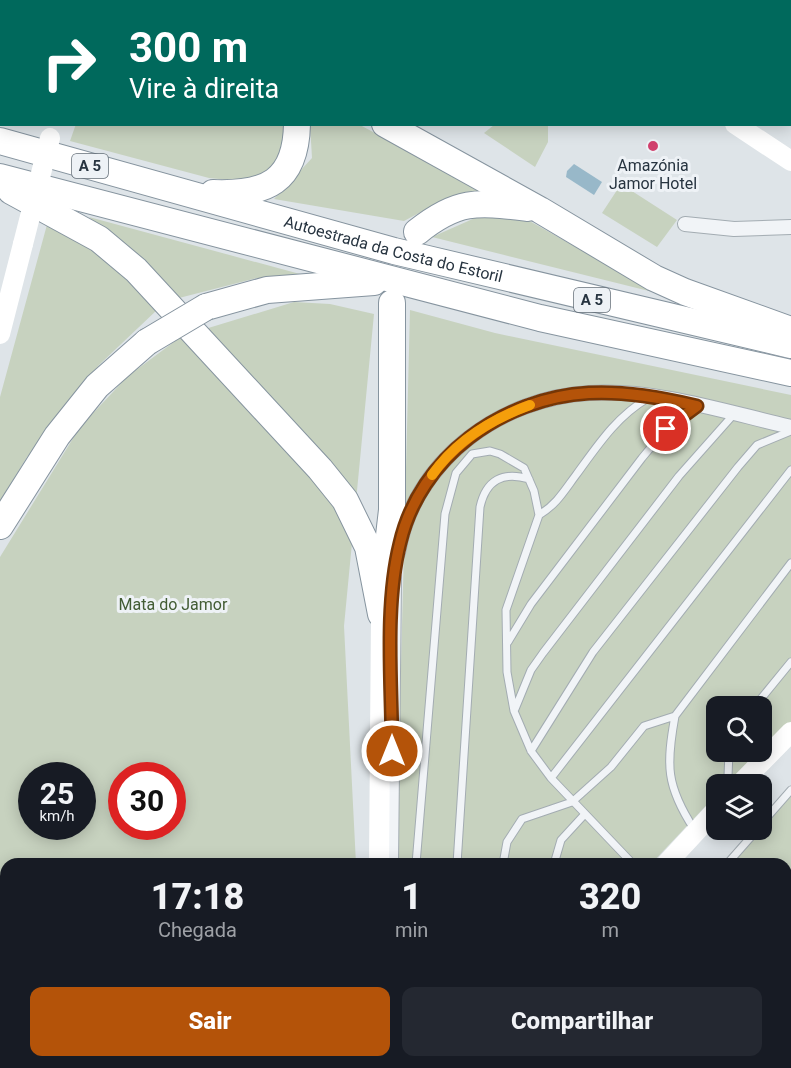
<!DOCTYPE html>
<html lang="pt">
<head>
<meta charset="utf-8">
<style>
	body { margin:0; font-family:Roboto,sans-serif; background:#242831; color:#f1f3f6; height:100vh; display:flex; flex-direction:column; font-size:22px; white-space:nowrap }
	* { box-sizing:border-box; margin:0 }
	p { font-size:20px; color:#9ea1a6 }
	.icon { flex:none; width:33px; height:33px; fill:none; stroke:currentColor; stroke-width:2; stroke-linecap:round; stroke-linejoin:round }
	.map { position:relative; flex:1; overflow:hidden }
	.panel { position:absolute; left:0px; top:858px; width:792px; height:210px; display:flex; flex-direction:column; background:#171b24; border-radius:18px 18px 0 0; box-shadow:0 3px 15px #0003 }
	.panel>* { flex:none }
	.banner { position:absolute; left:0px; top:0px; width:792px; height:126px; box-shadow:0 3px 15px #0003; background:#00695c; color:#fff; overflow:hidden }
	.fabs { position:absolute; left:706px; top:696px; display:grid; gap:12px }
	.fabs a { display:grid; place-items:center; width:66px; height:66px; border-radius:12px; background:#171b24; box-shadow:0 3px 15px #0003; font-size:30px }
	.speed { position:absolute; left:18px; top:762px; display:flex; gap:12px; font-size:30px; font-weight:700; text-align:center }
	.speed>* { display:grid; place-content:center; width:78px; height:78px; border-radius:50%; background:#171b24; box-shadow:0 3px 15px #0003; line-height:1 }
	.speed small { font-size:15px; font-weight:400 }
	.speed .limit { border:9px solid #d22; background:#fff; color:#111 }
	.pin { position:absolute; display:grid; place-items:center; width:51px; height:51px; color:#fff; margin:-26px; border:3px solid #fff; border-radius:50%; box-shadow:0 2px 6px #0007 }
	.me { position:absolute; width:66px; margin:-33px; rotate:0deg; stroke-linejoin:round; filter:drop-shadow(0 0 4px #0008) }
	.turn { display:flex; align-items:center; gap:21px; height:126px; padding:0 30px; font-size:27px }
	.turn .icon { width:78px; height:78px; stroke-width:2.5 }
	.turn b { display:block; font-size:42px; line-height:51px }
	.eta { display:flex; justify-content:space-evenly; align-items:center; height:102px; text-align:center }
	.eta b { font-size:36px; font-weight:800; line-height:42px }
	.button { display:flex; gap:12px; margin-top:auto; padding:12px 30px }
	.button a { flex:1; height:69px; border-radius:12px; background:#b45309; color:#fff; font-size:24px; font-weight:800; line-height:69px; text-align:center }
	.button a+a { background:#242831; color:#f1f3f6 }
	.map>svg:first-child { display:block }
</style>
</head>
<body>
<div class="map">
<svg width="791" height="1068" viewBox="0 0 791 1068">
	<rect width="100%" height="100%" fill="#dee4e8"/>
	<!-- green -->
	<path fill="#c7d2bf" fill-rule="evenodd" d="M76,124l210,1 -4,32 -17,17 -27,7 -29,-3 -139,-37z
		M310,124l50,1 121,65 -45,14 -32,17 -130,-22 38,-41z
		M494,125h54v17l-13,25 -51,-34z
		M621,184l56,36 -20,27 -55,-34z
		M519,215l138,78 -225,-56 43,-19z
		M89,217l222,60 -54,1 -78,20z
		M48,221l56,32 54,56 -59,56 -72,92 -27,44v-104z
		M294,302l36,2 44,10 -30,312 12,238h-350v198h324l-6,6h-324v-511l80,-130 48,-51 54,-40zM32,776h50v50h-50zM122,776h50v50h-50z
		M410,310l85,23 296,62v334l-29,22v-45h-45v46h44l-35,32h-9v10l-66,70h-255z
		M791,795v262l-5,-1v-192h-56z
		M392,1062h245v6l-43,-3 -1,3h-201z
		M660,1062h93l29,6h-123z"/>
	<!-- water -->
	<path fill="#98b8c9" d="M574,164l28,18 -8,13 -28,-18 1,-6z"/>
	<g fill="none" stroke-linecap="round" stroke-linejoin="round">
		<!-- lane casing -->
		<g stroke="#a3acb2" stroke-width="9">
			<path id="lane" d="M539,515c18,-11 25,-24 37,-40 22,-30 40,-58 72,-77
				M508,642l23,-38 111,-146 24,-29 31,-23
				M755,706l36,-44
				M515,709l16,-39 12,-17 136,-177 55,-62
				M675,716c-9,49 -9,70 19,113
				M531,751l62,-99 145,-185 19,-22 34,-14
				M729,752l-1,24 7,8
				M551,778l240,-308
				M762,823l29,-33
				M416,864l29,-350 11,-41 16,-19 18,-3 10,3 24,14 10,23 5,24 -33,95 1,62 7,39 17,40 20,27 82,86
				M457,864l23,-357c6,-27 23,-36 49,-28
				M503,864l4,-22 15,-23 50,-17 39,-35 33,-41 31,-10 116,-153
				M554,864l7,-24 23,-25
				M727,864l30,-34
				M426,1062l1,6
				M463,1062l1,6
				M506,1062v6"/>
		</g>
		<!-- street casing -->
		<g stroke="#a3acb2" stroke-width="16">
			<path id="street" d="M762,0l1,2
				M685,2l1,-2
				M790,42l1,1
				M685,224l49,5 57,-2
				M398,553c15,-91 101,-155 191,-160 67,-4 137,19 202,34
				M391,864l3,-286"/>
		</g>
		<!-- highway casing -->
		<g stroke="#86949f" stroke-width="28">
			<g id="highway">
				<path d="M385,124l155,86 114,68 31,14 106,38"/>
				<path id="s1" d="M0,141l394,110 397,94"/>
				<path d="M0,177l540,141 251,55"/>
				<path d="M11,191l88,48 37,31 184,199 25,31 23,47 13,67"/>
				<path d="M213,193c53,2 83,-11 84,-69"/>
				<path d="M417,232c41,-33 60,-30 111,-24"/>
				<path d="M206,307l61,-17 107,-8"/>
				<path d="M0,526l57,-90 40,-50 50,-44"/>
				<path d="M383,587l9,-77v-207"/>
			</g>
		</g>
		<!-- lane -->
		<use href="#lane" stroke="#f1f4f7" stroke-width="7"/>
		<!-- street -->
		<use href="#street" stroke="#f1f4f7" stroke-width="14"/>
		<!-- secondary -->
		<path stroke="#fff" stroke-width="20" d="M2,0l1,2
			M404,0l13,2
			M0,17l2,3
			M735,124l56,37
			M0,334l23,-90
			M740,784l51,-52
			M379,864l2,-250
			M666,864l51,-55
			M382,1062v6
			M522,1068l3,-6"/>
		<!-- highway -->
		<use href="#highway" stroke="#fff" stroke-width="26"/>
		<!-- highway-bridge casing -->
		<g stroke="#86949f" stroke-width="28" stroke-linecap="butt">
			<path id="highway-bridge" d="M147,342l59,-35"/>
		</g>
		<!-- secondary-bridge -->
		<path stroke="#fff" stroke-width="20" d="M23,244l27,-106"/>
		<!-- highway-bridge -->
		<use href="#highway-bridge" stroke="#fff" stroke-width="26"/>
	</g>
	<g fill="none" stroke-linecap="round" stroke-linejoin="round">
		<!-- route casing -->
		<g stroke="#753606" stroke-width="15">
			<path id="route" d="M392,751c0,-66 -8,-144 8,-208 20,-86 102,-145 189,-150 36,-2 73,5 108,13l-31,23"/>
		</g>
		<!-- route -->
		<use href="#route" stroke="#b45309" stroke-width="10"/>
		<!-- slow -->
		<path stroke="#f59e0b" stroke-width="10" d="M432,475c24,-34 60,-56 98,-70"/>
	</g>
	<!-- markers -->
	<circle fill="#d1406d" stroke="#eef2f6" stroke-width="2" cx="653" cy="146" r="6"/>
	<g text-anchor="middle" stroke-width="6" stroke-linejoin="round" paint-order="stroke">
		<!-- shield labels -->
		<g fill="#eef2f6" stroke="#636d77" stroke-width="1.5">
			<rect x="72" y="154" width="36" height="24" rx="4.5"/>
			<rect x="574" y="288" width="36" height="24" rx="4.5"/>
		</g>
		<g font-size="15" font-weight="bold" fill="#273440">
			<text x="90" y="171">A 5</text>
			<text x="592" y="305">A 5</text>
		</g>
		<!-- poi labels -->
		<g font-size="16" fill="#273440" stroke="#eef2f6">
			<text x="653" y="171">Amazónia<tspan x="653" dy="18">Jamor Hotel</tspan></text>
		</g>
		<!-- street labels -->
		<g font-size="16" fill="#273440" stroke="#eef2f6">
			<text dy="6" stroke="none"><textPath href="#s1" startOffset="408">Autoestrada da Costa do Estoril</textPath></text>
		</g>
		<!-- park labels -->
		<g font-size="16" fill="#425c34" stroke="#eef2f6">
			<text x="173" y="610">Mata do Jamor</text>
		</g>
	</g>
</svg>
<div class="fabs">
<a><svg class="icon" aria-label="search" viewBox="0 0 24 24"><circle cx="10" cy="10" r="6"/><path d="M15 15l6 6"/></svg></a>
<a><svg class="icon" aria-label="layers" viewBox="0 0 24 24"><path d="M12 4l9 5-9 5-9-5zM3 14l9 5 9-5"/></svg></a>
</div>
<div class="speed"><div>25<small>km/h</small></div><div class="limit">30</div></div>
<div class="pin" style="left:666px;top:429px;background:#d93025"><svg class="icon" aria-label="arrive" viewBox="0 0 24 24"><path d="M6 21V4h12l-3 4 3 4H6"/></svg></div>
<svg class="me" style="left:392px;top:751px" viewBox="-20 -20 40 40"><circle r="17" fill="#b45309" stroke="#fff" stroke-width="3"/><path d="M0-11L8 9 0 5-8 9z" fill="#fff"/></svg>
<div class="banner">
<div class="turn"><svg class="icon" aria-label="right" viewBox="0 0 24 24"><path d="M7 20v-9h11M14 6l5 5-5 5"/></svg><div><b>300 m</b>Vire à direita</div></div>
</div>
<section class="panel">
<div class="eta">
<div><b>17:18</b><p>Chegada</p></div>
<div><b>1</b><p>min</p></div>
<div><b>320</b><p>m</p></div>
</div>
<div class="button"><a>Sair</a><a>Compartilhar</a></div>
</section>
</div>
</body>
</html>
